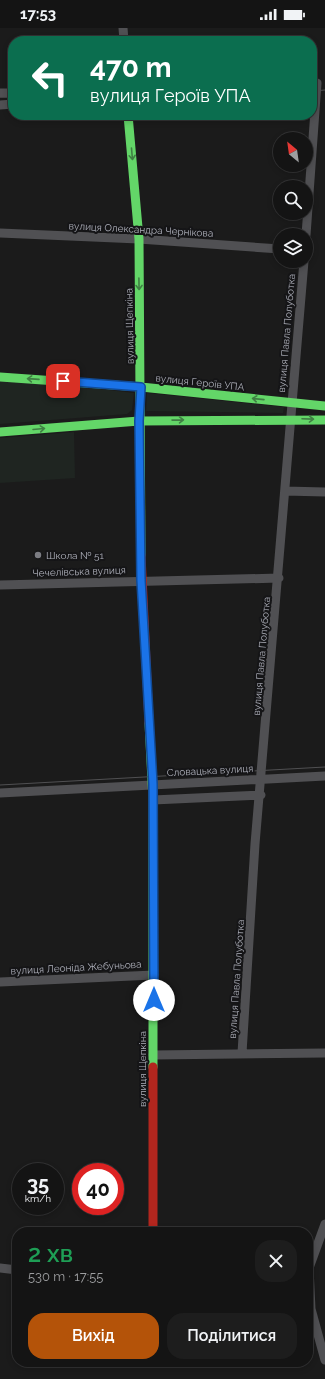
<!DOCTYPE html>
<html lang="uk">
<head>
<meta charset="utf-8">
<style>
	body { margin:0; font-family:Raleway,sans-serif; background:#1d1d1d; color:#f1f3f6; height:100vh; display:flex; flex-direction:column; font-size:15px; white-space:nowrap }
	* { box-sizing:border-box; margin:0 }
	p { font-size:13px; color:#9d9ea0 }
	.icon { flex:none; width:22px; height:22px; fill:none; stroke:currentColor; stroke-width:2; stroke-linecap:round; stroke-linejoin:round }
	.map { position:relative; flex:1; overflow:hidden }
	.sheet { position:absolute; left:12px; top:1199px; width:301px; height:140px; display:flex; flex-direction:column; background:#141414; border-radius:16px; box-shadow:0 2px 6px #0003,0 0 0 1px #333334 }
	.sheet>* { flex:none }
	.guide { position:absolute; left:8px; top:8px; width:309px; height:84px; border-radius:16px; box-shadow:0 2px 6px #0003,0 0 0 1px #333334; background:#0b6e4f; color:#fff; overflow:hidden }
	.needle { width:26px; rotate:331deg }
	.buttons { position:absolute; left:273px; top:104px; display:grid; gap:8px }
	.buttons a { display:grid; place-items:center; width:40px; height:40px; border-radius:50%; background:#141414; box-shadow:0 2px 6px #0003,0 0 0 1px #333334; font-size:20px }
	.speed { position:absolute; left:12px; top:1135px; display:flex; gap:8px; font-size:20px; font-weight:700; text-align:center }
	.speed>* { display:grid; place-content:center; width:52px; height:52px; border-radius:50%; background:#141414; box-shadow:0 2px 6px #0003,0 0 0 1px #333334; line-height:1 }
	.speed small { font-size:10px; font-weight:400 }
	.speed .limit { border:6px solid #d22; background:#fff; color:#111 }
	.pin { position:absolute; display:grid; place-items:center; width:34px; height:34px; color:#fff; margin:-17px; border-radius:8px; box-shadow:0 2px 6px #0006 }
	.me { position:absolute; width:44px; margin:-22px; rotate:0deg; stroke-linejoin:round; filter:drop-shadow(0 0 3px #0008) }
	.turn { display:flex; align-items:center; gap:14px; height:84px; padding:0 16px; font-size:18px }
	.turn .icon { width:52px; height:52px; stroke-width:2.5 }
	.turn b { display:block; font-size:28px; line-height:34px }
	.round { display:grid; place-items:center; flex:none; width:42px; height:42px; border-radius:16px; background:#1d1d1d }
	.headline { display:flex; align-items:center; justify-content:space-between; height:68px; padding:0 16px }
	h1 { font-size:24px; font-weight:600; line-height:30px; color:#1e9e55 }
	.primary-button { display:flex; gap:8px; margin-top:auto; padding:8px 16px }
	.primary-button a { flex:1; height:46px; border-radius:16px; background:#b45309; color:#fff; font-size:16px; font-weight:600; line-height:46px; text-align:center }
	.primary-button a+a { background:#1d1d1d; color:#f1f3f6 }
	.status { display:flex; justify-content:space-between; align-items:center; height:28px; padding:0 20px; background:#141414; direction:ltr }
	.status svg { height:11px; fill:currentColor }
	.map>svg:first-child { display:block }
</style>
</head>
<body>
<div class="status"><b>17:53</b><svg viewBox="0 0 49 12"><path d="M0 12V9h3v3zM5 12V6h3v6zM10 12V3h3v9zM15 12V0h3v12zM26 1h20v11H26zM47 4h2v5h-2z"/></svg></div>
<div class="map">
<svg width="325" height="1351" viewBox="0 0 325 1351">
	<rect width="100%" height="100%" fill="#1b1b1b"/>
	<!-- green -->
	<path fill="#1f2521" d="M0,349l134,16 -2,17 -5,4 -127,10z
		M147,365l137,14 -1,6 -137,-2z
		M74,404l1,46 -75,5v-45z"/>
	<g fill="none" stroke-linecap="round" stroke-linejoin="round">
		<!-- street -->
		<path stroke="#505053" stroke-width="9" d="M123,0l1,13
			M0,65h13
			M0,77l13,-1
			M0,205l139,6 141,10
			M306,207l11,-152
			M285,463l40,1
			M0,557l279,-7
			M0,765l325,-17
			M153,772l108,-5
			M0,954l154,-7
			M242,1025l13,-209 49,-583
			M153,1027l172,-2
			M325,1196l-16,44 2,41 14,51
			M0,1240l17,2"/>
		<!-- fast -->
		<path stroke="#63d668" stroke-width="9" d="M128,87l11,124 2,316
			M0,349l141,10 184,19
			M0,404l139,-11 186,-1
			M149,695l4,77v267"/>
		<!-- jam -->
		<path stroke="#b3261e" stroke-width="9" d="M141,527l8,168
			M153,1039v165"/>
		<!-- tram -->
		<path stroke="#505052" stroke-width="1" d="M312,63l13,-1
			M0,69h13
			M0,757l325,-18"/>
	</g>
	<!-- one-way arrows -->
	<defs><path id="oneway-shaft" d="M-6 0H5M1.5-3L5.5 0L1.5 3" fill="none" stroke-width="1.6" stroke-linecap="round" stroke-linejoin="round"/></defs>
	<g stroke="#407f44">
		<use href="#oneway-shaft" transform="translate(132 126) rotate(85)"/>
		<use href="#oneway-shaft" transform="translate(139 256) rotate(89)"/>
		<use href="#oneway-shaft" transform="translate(33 351) rotate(-176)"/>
		<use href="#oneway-shaft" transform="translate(258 371) rotate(-174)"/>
		<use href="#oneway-shaft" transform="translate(308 391) rotate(2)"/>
		<use href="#oneway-shaft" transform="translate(178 392) rotate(-1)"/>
		<use href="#oneway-shaft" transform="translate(39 401) rotate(-5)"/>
	</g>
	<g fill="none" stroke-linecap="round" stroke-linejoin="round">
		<!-- route casing -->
		<g stroke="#114b97" stroke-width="10">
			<path id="route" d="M63,353l78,6 -2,34 2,159 12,204 1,216"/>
		</g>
		<!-- route -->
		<use href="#route" stroke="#1a73e8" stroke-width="7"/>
	</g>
	<!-- markers -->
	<circle fill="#7b7c82" stroke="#151517" stroke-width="1.5" cx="38" cy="527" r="4"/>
	<g text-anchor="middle" stroke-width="4" stroke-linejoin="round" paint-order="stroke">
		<!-- street labels -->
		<g font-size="10" fill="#aeb0ba" stroke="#151517">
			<text transform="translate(141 201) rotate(3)" y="4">вулиця Олександра Чернікова</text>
			<text transform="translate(129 298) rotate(-91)" y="4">вулиця Щепкіна</text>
			<text transform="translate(286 305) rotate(-85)" y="4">вулиця Павла Полуботка</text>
			<text transform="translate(200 354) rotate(6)" y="4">вулиця Героїв УПА</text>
			<text transform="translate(79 543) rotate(-2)" y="4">Чечелівська вулиця</text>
			<text transform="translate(261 628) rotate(-85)" y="4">вулиця Павла Полуботка</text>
			<text transform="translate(210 742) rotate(-3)" y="4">Словацька вулиця</text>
			<text transform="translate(76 939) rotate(-3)" y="4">вулиця Леоніда Жебуньова</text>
			<text transform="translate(236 951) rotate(-86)" y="4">вулиця Павла Полуботка</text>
			<text transform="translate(142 1041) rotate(-90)" y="4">вулиця Щепкіна</text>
		</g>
		<!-- poi labels -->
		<g font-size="10" fill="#aeb0ba" stroke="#151517" text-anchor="start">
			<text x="46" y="531">Школа № 51</text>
		</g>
	</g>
</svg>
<div class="buttons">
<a><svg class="needle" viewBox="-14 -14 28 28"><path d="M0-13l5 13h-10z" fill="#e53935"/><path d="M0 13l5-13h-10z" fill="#9d9ea0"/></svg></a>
<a><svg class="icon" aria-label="search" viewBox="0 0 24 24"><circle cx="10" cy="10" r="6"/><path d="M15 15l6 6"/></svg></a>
<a><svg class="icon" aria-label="layers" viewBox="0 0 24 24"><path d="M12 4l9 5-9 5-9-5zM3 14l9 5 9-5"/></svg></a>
</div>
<div class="speed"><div>35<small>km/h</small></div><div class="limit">40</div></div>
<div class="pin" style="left:63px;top:353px;background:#d93025"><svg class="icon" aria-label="arrive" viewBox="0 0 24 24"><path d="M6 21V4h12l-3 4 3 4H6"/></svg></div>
<svg class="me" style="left:154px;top:972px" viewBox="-20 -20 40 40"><circle r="19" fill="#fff"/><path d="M0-13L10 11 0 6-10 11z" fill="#1a73e8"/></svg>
<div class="guide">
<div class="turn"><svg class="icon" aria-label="left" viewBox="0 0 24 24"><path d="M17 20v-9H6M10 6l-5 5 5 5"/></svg><div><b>470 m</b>вулиця Героїв УПА</div></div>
</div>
<section class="sheet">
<div class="headline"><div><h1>2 хв</h1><p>530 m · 17:55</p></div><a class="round"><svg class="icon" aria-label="close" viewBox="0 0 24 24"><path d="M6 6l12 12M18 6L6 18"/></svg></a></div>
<div class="primary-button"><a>Вихід</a><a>Поділитися</a></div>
</section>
</div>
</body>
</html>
